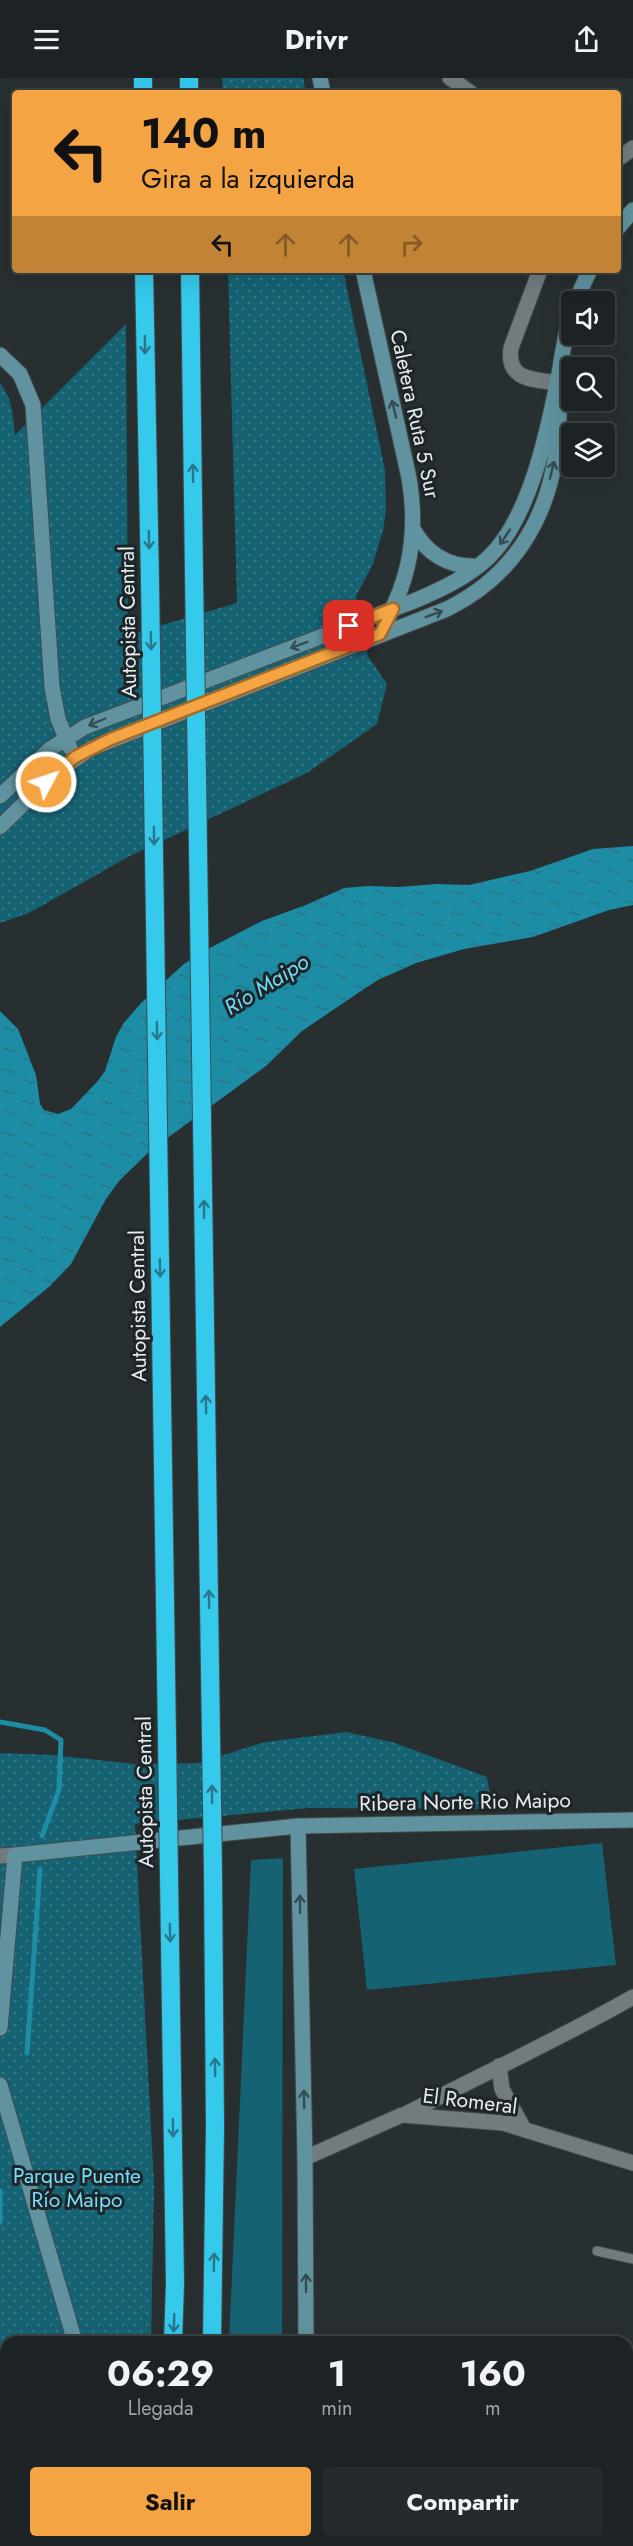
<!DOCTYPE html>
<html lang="es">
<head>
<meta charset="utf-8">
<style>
	body { margin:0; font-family:Jost,sans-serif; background:#252b2d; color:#f1f3f6; height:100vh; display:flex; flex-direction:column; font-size:22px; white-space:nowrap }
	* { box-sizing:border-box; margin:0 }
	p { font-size:20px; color:#a0a4a7 }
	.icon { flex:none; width:33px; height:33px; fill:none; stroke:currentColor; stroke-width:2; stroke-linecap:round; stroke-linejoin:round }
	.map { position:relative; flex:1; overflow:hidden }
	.sheet { position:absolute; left:0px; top:2258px; width:633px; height:212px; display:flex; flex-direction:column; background:#1d2325; border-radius:18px 18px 0 0; box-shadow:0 6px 24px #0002,0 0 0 2px #3b4042 }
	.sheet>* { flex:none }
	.banner { position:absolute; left:12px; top:12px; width:609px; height:183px; border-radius:6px; box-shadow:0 6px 24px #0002,0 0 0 2px #3b4042; background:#f4a443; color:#111; overflow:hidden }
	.fabs { position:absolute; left:561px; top:213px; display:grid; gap:12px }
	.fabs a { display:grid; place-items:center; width:54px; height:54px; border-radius:6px; background:#1d2325; box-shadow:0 6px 24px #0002,0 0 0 2px #3b4042; font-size:30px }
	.pin { position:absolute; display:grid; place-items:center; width:51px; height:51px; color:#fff; margin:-26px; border-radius:12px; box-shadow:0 3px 9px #0006 }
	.me { position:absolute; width:66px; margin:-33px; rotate:50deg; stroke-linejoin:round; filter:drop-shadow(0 0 4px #0008) }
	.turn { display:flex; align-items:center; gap:21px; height:126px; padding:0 30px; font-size:27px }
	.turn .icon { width:78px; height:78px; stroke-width:2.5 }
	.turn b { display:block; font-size:42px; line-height:51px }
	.lanes { display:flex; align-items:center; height:57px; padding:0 30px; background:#0003; justify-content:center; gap:30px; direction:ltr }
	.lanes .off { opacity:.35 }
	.eta { display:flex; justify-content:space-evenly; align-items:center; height:102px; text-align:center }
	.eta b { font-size:36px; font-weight:700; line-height:42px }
	.primary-button { display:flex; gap:12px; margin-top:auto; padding:12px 30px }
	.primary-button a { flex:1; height:69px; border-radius:6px; background:#f4a443; color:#111; font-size:24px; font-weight:700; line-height:69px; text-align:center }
	.primary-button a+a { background:#252b2d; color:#f1f3f6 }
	header { display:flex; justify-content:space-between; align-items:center; height:78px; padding:0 30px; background:#1d2325; font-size:27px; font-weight:700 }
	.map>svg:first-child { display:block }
</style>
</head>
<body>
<header><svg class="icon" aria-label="menu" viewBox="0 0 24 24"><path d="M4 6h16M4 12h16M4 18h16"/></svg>Drivr<svg class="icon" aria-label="share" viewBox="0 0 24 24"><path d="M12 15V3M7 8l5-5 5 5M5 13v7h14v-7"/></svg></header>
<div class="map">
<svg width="633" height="2468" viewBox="0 0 633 2468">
	<defs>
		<pattern id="park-dots" width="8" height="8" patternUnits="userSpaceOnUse" patternTransform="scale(1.5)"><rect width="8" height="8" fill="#156273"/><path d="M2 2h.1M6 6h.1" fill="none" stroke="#377987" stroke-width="1.8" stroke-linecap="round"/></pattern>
		<pattern id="water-ripples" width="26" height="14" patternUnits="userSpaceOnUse" patternTransform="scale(1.5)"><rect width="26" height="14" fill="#1d8ca5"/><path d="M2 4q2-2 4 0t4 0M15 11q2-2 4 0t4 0" fill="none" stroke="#2b7484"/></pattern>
	</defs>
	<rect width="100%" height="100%" fill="#272f31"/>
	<!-- grass -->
	<path fill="#156273" d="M602,1765l14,122 -249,25 -13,-121z
		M283,1780l-1,483h-53l22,-481z
		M219,2463h62v5h-62z"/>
	<!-- park -->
	<path fill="url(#park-dots)" d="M222,0h81l3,15h-83z
		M228,192h115l42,200 1,40 -3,20 -10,34 -17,32 12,60 19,28 -10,40 -70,49 -179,84 -99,56 -29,10v-540c13,17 13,33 15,52l111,-111 2,311 109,-32z
		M346,1654l46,10 95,35 5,32 -184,-1 -173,16 19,361 -3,156 -145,1v56l-6,-3v-642l53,2 81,9 65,-1 66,-21z
		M0,2375h6v88h130l-1,5h-135z"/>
	<!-- water -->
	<path fill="url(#water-ripples)" d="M633,768v59l-24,5 -76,27 -69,12 -48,14 -38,17 -20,13 -56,38 -36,35 -115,84 -32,31 -13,18 -35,65 -21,22 -50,41v-316l18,18 18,46 4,29 4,6 14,4 13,-5 26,-27 8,-11 11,-34 7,-13 18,-21 43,-39 18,-12 60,-31 44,-16 38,-17 23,-2 32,1 37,-3 33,1 61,-14 63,-22z
		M44,2463h80l1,5h-81z"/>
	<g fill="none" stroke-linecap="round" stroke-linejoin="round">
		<!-- stream -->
		<path stroke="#1d8ca5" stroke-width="5" d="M0,1644l45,8 16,10 -2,50 -17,46
			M27,1975l13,-184
			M0,2113v31"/>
		<!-- lane casing -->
		<g stroke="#444a4c" stroke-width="11">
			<path id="lane" d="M597,2173l36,8"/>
		</g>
		<!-- street casing -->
		<g stroke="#444a4c" stroke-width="17">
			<path id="street" d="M450,0l21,15
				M618,81l15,-11
				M540,192l-29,78c-5,33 23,31 46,35
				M0,1778l15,-1
				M499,1988l3,23 22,40
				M404,2037c76,-40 154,-75 229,-118
				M305,2080l97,-43 101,8 130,40"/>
		</g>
		<!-- secondary casing -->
		<g stroke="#444a4c" stroke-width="17">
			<path id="secondary" d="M320,0l3,15
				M618,150l15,-18
				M363,192l46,208c8,47 3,93 -19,135
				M575,224l15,-32
				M0,277l20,19 13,31 19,282 6,32 12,29
				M413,451c14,25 36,39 66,37
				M0,718l50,-47 35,-22 329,-126c26,-11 54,-24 75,-44 40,-39 57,-119 68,-173 5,-24 7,-49 15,-72
				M0,749l55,-54 37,-25 355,-139c83,-41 114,-119 112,-208
				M298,1748l7,332 1,184
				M0,1950l15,-173 283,-29 335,-6
				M0,2007l75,257
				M0,2356l6,2
				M310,2463v5"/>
		</g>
		<!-- highway casing -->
		<g stroke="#444a4c" stroke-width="20">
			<path id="highway" d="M143,0v15
				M189,0v15
				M144,192l6,312
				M190,192l4,304
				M169,1796l6,410 -2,58
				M212,2264l3,-214 -2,-255
				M160,2468v-5
				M199,2468l1,-5"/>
		</g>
		<!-- lane -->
		<use href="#lane" stroke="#727c7e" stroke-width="9"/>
		<!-- street -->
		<use href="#street" stroke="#727c7e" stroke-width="15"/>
		<!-- secondary -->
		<use href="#secondary" stroke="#60939f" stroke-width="15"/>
		<!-- highway -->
		<use href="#highway" stroke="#35c9eb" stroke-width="18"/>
		<!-- highway-bridge casing -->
		<g stroke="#444a4c" stroke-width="20" stroke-linecap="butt">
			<path id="highway-bridge" d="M194,496l19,1299
				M150,504l19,1292"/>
		</g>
		<!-- highway-bridge -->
		<use href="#highway-bridge" stroke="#35c9eb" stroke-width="18"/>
	</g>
	<!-- one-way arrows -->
	<defs><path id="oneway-shaft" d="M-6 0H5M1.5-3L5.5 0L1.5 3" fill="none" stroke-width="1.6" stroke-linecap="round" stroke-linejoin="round" transform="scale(1.5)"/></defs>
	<g stroke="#29778a">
		<use href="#oneway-shaft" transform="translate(145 267) rotate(89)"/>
		<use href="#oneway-shaft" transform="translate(193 395) rotate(-91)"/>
		<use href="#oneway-shaft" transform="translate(149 462) rotate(89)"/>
		<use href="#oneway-shaft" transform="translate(151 563) rotate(89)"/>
		<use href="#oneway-shaft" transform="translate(154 758) rotate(89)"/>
		<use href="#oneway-shaft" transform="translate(157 953) rotate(89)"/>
		<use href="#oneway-shaft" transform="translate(204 1131) rotate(-91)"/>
		<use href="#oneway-shaft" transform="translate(160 1190) rotate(89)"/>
		<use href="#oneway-shaft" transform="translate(206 1326) rotate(-91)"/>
		<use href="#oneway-shaft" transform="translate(209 1521) rotate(-91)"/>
		<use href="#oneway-shaft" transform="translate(212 1716) rotate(-91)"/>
		<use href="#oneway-shaft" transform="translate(170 1855) rotate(89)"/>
		<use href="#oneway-shaft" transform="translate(215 1989) rotate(-91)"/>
		<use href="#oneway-shaft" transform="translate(173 2050) rotate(89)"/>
		<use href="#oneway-shaft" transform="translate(214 2184) rotate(-89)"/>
		<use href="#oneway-shaft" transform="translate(174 2245) rotate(92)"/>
	</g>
	<g stroke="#344c52">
		<use href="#oneway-shaft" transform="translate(394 331) rotate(-103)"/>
		<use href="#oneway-shaft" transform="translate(552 392) rotate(-76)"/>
		<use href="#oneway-shaft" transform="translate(505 459) rotate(124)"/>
		<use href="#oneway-shaft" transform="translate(434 536) rotate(-21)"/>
		<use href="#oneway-shaft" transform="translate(299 567) rotate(159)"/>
		<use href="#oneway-shaft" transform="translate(97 644) rotate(157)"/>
		<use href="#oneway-shaft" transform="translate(300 1826) rotate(-91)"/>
		<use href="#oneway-shaft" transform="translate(304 2021) rotate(-91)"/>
		<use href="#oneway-shaft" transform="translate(306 2205) rotate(-90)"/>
	</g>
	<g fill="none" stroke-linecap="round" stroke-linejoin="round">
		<!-- route casing -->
		<g stroke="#9f6b2c" stroke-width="15">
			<path id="route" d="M46,704l29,-25 36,-18 269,-105 13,-25 -44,17"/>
		</g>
		<!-- route -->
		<use href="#route" stroke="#f4a443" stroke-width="10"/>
	</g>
	<g text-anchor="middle" stroke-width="6" stroke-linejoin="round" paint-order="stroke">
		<!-- street labels -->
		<g font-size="21" fill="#e8edef" stroke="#1d2528">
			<text transform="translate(415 336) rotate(78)" y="7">Caletera Ruta 5 Sur</text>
			<text transform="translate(128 544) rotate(-91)" y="7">Autopista Central</text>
			<text transform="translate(138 1228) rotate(-91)" y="7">Autopista Central</text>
			<text transform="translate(145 1714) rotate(-91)" y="7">Autopista Central</text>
			<text transform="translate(465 1724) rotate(-1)" y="7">Ribera Norte Rio Maipo</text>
			<text transform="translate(470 2023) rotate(7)" y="7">El Romeral</text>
		</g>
		<!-- park labels -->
		<g font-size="21" fill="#76defa" stroke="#1d2528">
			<text x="77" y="2105">Parque Puente<tspan x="77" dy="24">Río Maipo</tspan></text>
		</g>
		<!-- water labels -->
		<g font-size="22" font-style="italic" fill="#73dbf7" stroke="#1d2528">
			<text transform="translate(266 906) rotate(-32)" y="8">Río Maipo</text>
		</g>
	</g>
</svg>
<div class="fabs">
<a><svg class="icon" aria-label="sound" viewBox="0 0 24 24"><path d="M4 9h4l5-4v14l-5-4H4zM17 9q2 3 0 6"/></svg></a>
<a><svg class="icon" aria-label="search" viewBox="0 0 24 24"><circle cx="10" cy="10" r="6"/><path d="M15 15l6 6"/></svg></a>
<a><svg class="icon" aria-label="layers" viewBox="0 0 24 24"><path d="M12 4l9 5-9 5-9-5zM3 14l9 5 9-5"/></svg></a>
</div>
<div class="pin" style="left:349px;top:548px;background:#d93025"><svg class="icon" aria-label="arrive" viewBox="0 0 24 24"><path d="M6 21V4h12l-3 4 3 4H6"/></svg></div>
<svg class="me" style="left:46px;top:704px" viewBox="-20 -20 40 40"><circle r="17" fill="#f4a443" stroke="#fff" stroke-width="3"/><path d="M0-11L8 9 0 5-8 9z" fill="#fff"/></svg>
<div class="banner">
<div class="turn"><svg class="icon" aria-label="left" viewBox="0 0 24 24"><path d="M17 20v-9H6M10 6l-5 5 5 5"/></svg><div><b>140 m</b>Gira a la izquierda</div></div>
<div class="lanes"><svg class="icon" aria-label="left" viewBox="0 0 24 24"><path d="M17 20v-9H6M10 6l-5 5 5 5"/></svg><svg class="icon off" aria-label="ahead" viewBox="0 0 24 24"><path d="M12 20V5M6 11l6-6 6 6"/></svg><svg class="icon off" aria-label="ahead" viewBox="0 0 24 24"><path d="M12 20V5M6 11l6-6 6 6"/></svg><svg class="icon off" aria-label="right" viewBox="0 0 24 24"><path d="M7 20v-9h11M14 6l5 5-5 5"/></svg></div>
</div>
<section class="sheet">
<div class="eta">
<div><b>06:29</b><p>Llegada</p></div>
<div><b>1</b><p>min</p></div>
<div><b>160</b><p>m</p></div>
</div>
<div class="primary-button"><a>Salir</a><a>Compartir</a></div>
</section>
</div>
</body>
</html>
